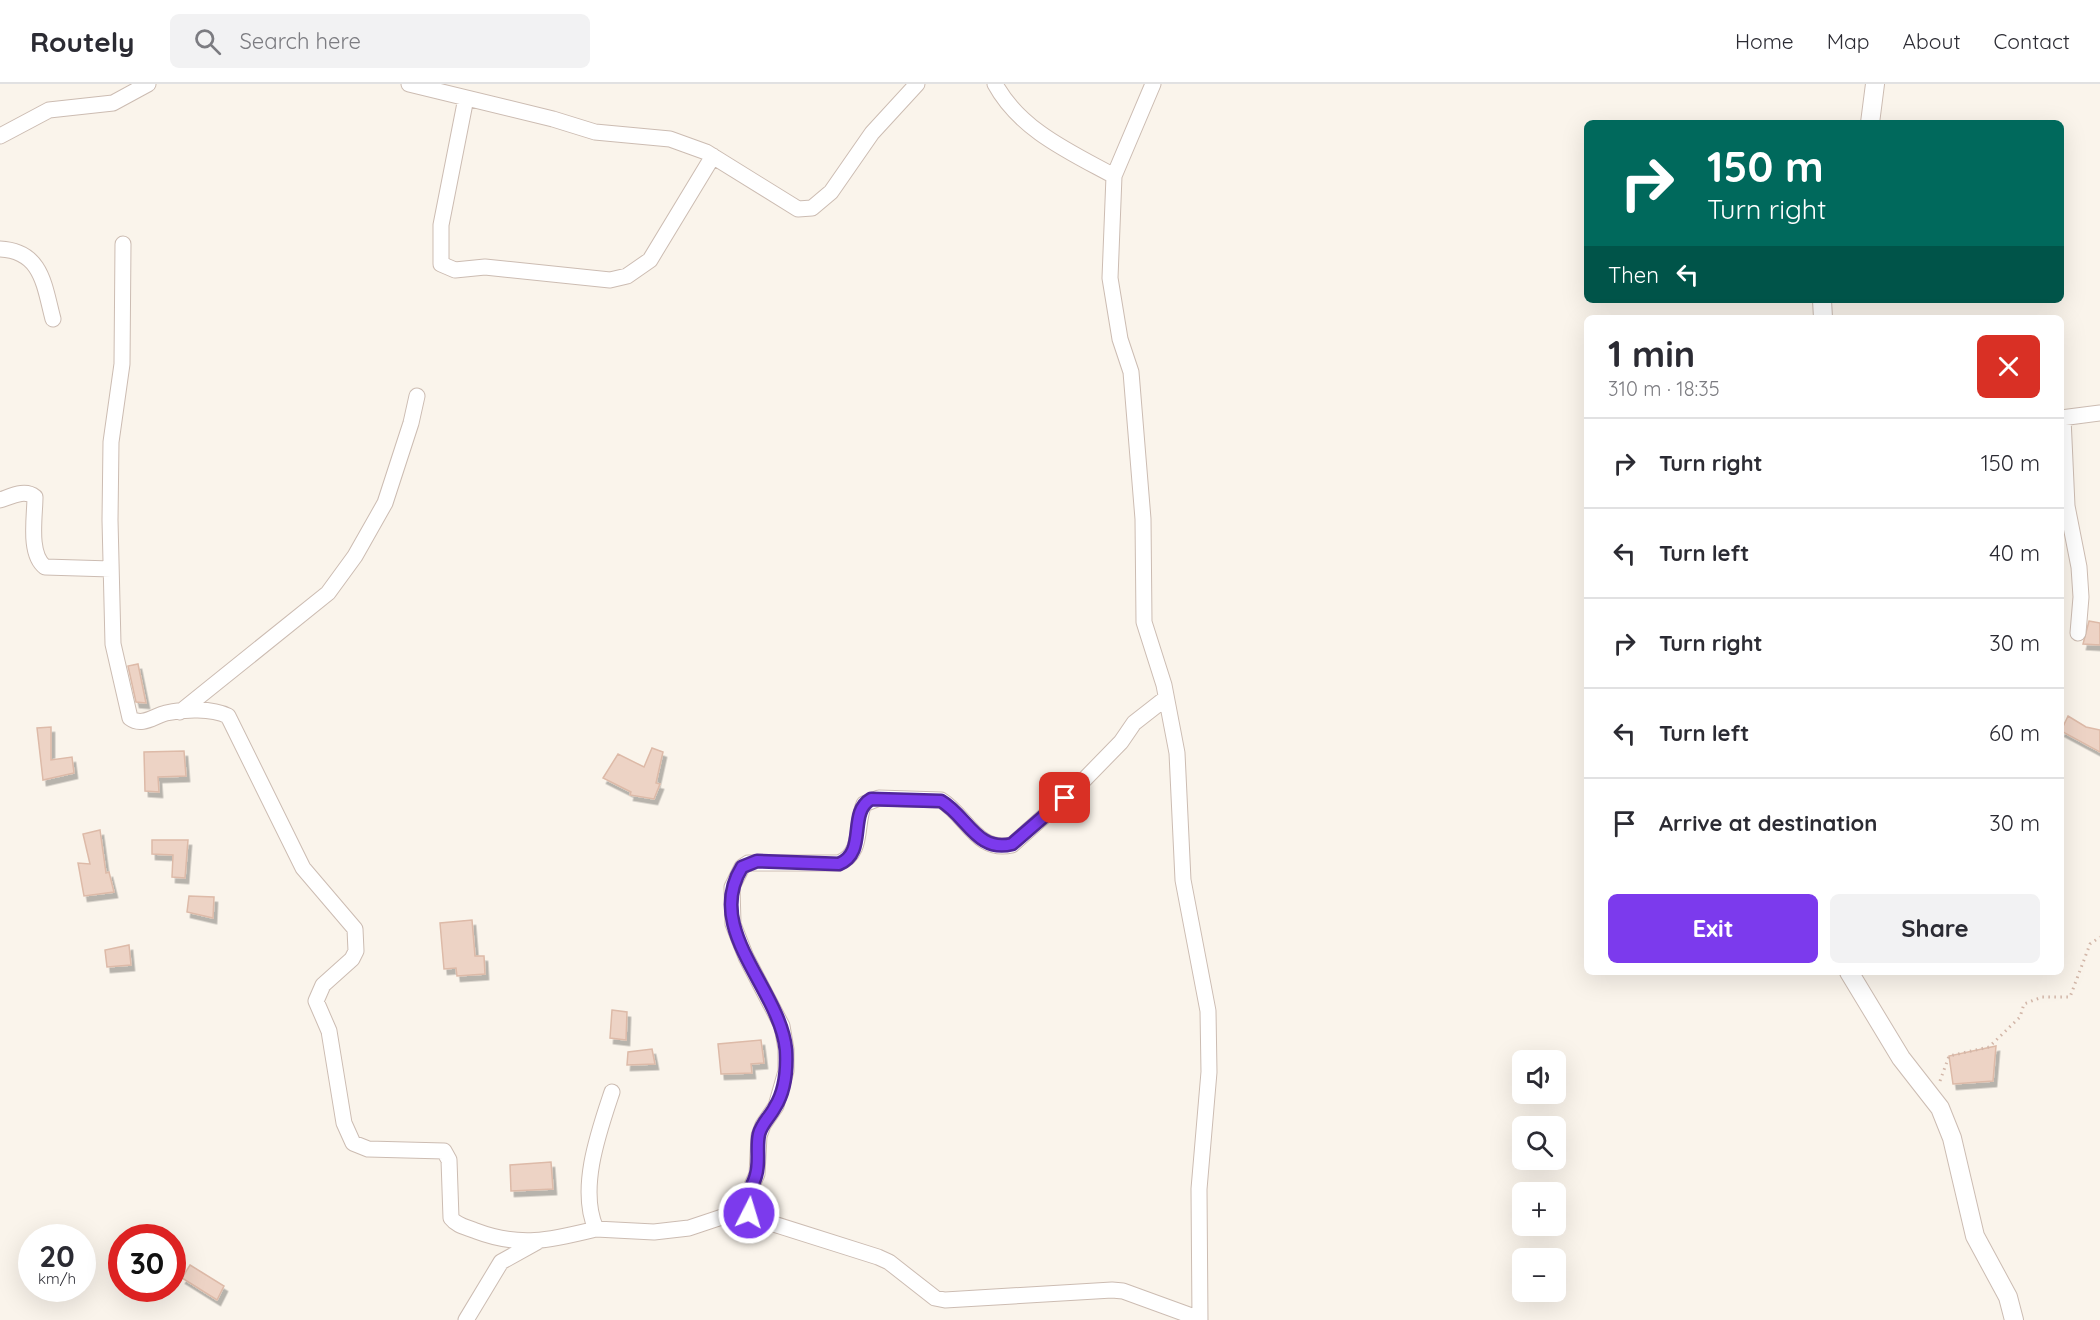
<!DOCTYPE html>
<html lang="en">
<head>
<meta charset="utf-8">
<style>
	body { margin:0; font-family:Quicksand,sans-serif; background:#f2f2f3; color:#2b2b33; height:100vh; display:flex; flex-direction:column; font-size:22px; white-space:nowrap }
	* { box-sizing:border-box; margin:0 }
	p { font-size:20px; color:#7c7c81 }
	.icon { flex:none; width:33px; height:33px; fill:none; stroke:currentColor; stroke-width:2; stroke-linecap:round; stroke-linejoin:round }
	.map { position:relative; flex:1; overflow:hidden }
	.panel { position:absolute; left:1584px; top:231px; width:480px; height:660px; display:flex; flex-direction:column; background:#fff; border-radius:9px; box-shadow:0 6px 24px #0002 }
	.panel>* { flex:none }
	.hud { position:absolute; left:1584px; top:36px; width:480px; height:183px; border-radius:9px; box-shadow:0 6px 24px #0002; background:#00695c; color:#fff; overflow:hidden }
	.buttons { position:absolute; left:1512px; top:966px; display:grid; gap:12px }
	.buttons a { display:grid; place-items:center; width:54px; height:54px; border-radius:9px; background:#fff; box-shadow:0 6px 24px #0002; font-size:30px }
	.speed { position:absolute; left:18px; top:1140px; display:flex; gap:12px; font-size:30px; font-weight:700; text-align:center }
	.speed>* { display:grid; place-content:center; width:78px; height:78px; border-radius:50%; background:#fff; box-shadow:0 6px 24px #0002; line-height:1 }
	.speed small { font-size:15px; font-weight:400 }
	.speed .limit { border:9px solid #d22; background:#fff; color:#111 }
	.pin { position:absolute; display:grid; place-items:center; width:51px; height:51px; color:#fff; margin:-26px; border-radius:12px; box-shadow:0 3px 9px #0006 }
	.me { position:absolute; width:66px; margin:-33px; rotate:5deg; stroke-linejoin:round; filter:drop-shadow(0 0 4px #0008) }
	.turn { display:flex; align-items:center; gap:21px; height:126px; padding:0 24px; font-size:27px }
	.turn .icon { width:78px; height:78px; stroke-width:2.5 }
	.turn b { display:block; font-size:42px; line-height:51px }
	.then { display:flex; align-items:center; height:57px; padding:0 24px; background:#0003; gap:12px; font-size:22px }
	.round { display:grid; place-items:center; flex:none; width:63px; height:63px; border-radius:9px; background:#f2f2f3 }
	.overview { display:flex; align-items:center; justify-content:space-between; height:102px; padding:0 24px }
	h1 { font-size:36px; font-weight:700; line-height:45px }
	.cta { display:flex; gap:12px; margin-top:auto; padding:12px 24px }
	.cta a { flex:1; height:69px; border-radius:9px; background:#7c3aed; color:#fff; font-size:24px; font-weight:700; line-height:69px; text-align:center }
	.cta a+a { background:#f2f2f3; color:#2b2b33 }
	ul { padding:0; list-style:none }
	li { display:flex; align-items:center; gap:18px; height:90px; padding:0 24px; border-top:2px solid #e1e1e2 }
	li div { flex:1 }
	li b { display:block; font-size:22px }
	li em { font-style:normal }
	header { display:flex; align-items:center; gap:36px; box-sizing:border-box; height:84px; padding:0 30px; background:#fff; border-bottom:2px solid #e1e1e2 }
	header strong { font-size:28px }
	nav { display:flex; gap:33px; margin-inline-start:auto; font-size:21px }
	.search { width:420px; height:54px; background:#f2f2f3; display:flex; align-items:center; gap:15px; box-sizing:border-box; padding:0 21px; border-radius:9px; color:#7c7c81; font-size:22px }
	.map>svg:first-child { display:block }
</style>
</head>
<body>
<header>
<strong>Routely</strong>
<div class="search"><svg class="icon" aria-label="search" viewBox="0 0 24 24"><circle cx="10" cy="10" r="6"/><path d="M15 15l6 6"/></svg>Search here</div>
<nav><a>Home</a><a>Map</a><a>About</a><a>Contact</a></nav>
</header>
<div class="map">
<svg width="2100" height="1236" viewBox="0 0 2100 1236">
	<defs>
		<filter id="shadow"><feDropShadow dx="3.5" dy="5.5" stdDeviation="0" flood-color="#0004"/></filter>
	</defs>
	<rect width="100%" height="100%" fill="#faf4eb"/>
	<!-- building -->
	<path fill="#edd3c5" stroke="#ddbaa8" stroke-width="1.5" filter="url(#shadow)" d="M2089,537l11,2v22l-17,-1z
		M138,580l8,39 -10,-1 -8,-36z
		M2068,632l18,11 14,3v22l-39,-21z
		M51,643v33l21,-3 2,16 -31,7 -6,-52z
		M652,664l11,4 -7,31 4,1 -6,15 -24,-4 1,-3 -28,-14 15,-24 26,13z
		M184,667l2,25 -28,1 1,15 -14,-1 -1,-39z
		M100,746l6,43 3,-1 5,20 -30,4 -6,-33 12,1 -7,-30z
		M152,756h36l-3,38 -13,-1 1,-22 -21,-1z
		M189,812l25,1 -1,21 -26,-6z
		M472,836l3,36h9l1,18 -28,2 -1,-8 -12,1 -4,-46z
		M129,861l2,20 -24,2 -2,-17z
		M612,926l15,2 -1,28 -16,-2z
		M761,956l3,23 -13,1 1,9 -31,1 -3,-30z
		M1996,962l-3,35 -40,3 -4,-28z
		M652,965l3,15 -28,1 1,-13z
		M551,1078l2,27 -42,2 -1,-26z
		M190,1181l34,21 -7,14 -35,-22z"/>
	<g fill="none" stroke-linecap="round" stroke-linejoin="round">
		<!-- minor casing -->
		<g stroke="#ccbcb2" stroke-width="17">
			<path id="minor" d="M409,0l144,35 42,13 75,7 36,13 92,57 14,-1 19,-16 41,-59 45,-49
				M995,0c25,46 75,68 119,92
				M1153,0l-39,92 -4,102 10,61 11,33 12,147 1,103 20,63 13,68 6,127 25,131 1,61 -10,117 1,131
				M466,14l-25,127v39l14,6 30,-3 125,13 17,-4 23,-16 63,-104
				M0,52l49,-26 64,-7 35,-19
				M123,160l-1,120 -11,78 -1,78 3,124 17,74c12,9 24,-2 36,-5 18,-4 46,-5 62,3l75,152 52,61 1,22 -4,8 -29,26 -7,16 13,30 15,92 9,20 15,6 76,2 5,9 2,58c6,8 16,9 25,13 45,17 75,9 120,-2
				M0,165c42,2 44,36 53,70
				M2061,334l39,-5
				M2063,334l4,88 12,61 2,30 -3,36
				M0,416c12,-4 25,-11 35,-3 0,19 -7,57 10,70l66,2
				M1166,614l-32,25 -13,19 -42,43 -67,60c-35,8 -45,-29 -71,-45l-62,-2 -15,6c-9,20 0,49 -25,59h-91l-6,4 -10,20 1,37 13,33 36,69 4,23v22l-10,35 -13,19 -4,11 -2,38 -10,23 -1,12 12,10 120,38 11,5 46,36 10,2 167,-10 11,1 77,28
				M180,628l148,-119 27,-37 30,-53 26,-80 6,-27
				M612,1008c-13,39 -34,97 -16,137l58,3 35,-4 57,-19
				M466,1236l35,-58 36,-20"/>
		</g>
		<!-- tertiary casing -->
		<g stroke="#ccbcb2" stroke-width="20">
			<path id="tertiary" d="M1870,39l5,-39
				M1822,216l1,18
				M1849,888l52,86 39,50 12,30 23,98 33,61 6,23"/>
		</g>
		<!-- path -->
		<path stroke="#d2b6a8" stroke-width="3" stroke-dasharray="1.5 4.5" stroke-linecap="butt" d="M1940,997l9,-25 40,-9 31,-30 4,-13 18,-7h28l20,-53 10,-7"/>
		<!-- minor -->
		<use href="#minor" stroke="#fff" stroke-width="15"/>
		<!-- tertiary -->
		<use href="#tertiary" stroke="#fff" stroke-width="18"/>
	</g>
	<g fill="none" stroke-linecap="round" stroke-linejoin="round">
		<!-- route casing -->
		<g stroke="#51269a" stroke-width="15">
			<path id="route" d="M749,1129c-8,-13 4,-25 7,-38 4,-13 0,-28 3,-41 3,-11 11,-17 16,-27 10,-16 12,-39 11,-57 -6,-62 -83,-120 -44,-183l15,-6 82,3c29,-12 8,-51 32,-65l70,2c26,15 36,52 71,43l53,-46"/>
		</g>
		<!-- route -->
		<use href="#route" stroke="#7c3aed" stroke-width="10"/>
	</g>
</svg>
<div class="buttons">
<a><svg class="icon" aria-label="sound" viewBox="0 0 24 24"><path d="M4 9h4l5-4v14l-5-4H4zM17 9q2 3 0 6"/></svg></a>
<a><svg class="icon" aria-label="search" viewBox="0 0 24 24"><circle cx="10" cy="10" r="6"/><path d="M15 15l6 6"/></svg></a>
<a>+</a>
<a>−</a>
</div>
<div class="speed"><div>20<small>km/h</small></div><div class="limit">30</div></div>
<div class="pin" style="left:1065px;top:714px;background:#d93025"><svg class="icon" aria-label="arrive" viewBox="0 0 24 24"><path d="M6 21V4h12l-3 4 3 4H6"/></svg></div>
<svg class="me" style="left:749px;top:1129px" viewBox="-20 -20 40 40"><circle r="17" fill="#7c3aed" stroke="#fff" stroke-width="3"/><path d="M0-11L8 9 0 5-8 9z" fill="#fff"/></svg>
<div class="hud">
<div class="turn"><svg class="icon" aria-label="right" viewBox="0 0 24 24"><path d="M7 20v-9h11M14 6l5 5-5 5"/></svg><div><b>150 m</b>Turn right</div></div>
<div class="then">Then<svg class="icon" aria-label="left" viewBox="0 0 24 24"><path d="M17 20v-9H6M10 6l-5 5 5 5"/></svg></div>
</div>
<section class="panel">
<div class="overview"><div><h1>1 min</h1><p>310 m · 18:35</p></div><a class="round" style="background:#d93025;color:#fff"><svg class="icon" aria-label="close" viewBox="0 0 24 24"><path d="M6 6l12 12M18 6L6 18"/></svg></a></div>
<ul>
<li><svg class="icon" aria-label="right" viewBox="0 0 24 24"><path d="M7 20v-9h11M14 6l5 5-5 5"/></svg><div><b>Turn right</b></div><em>150 m</em></li>
<li><svg class="icon" aria-label="left" viewBox="0 0 24 24"><path d="M17 20v-9H6M10 6l-5 5 5 5"/></svg><div><b>Turn left</b></div><em>40 m</em></li>
<li><svg class="icon" aria-label="right" viewBox="0 0 24 24"><path d="M7 20v-9h11M14 6l5 5-5 5"/></svg><div><b>Turn right</b></div><em>30 m</em></li>
<li><svg class="icon" aria-label="left" viewBox="0 0 24 24"><path d="M17 20v-9H6M10 6l-5 5 5 5"/></svg><div><b>Turn left</b></div><em>60 m</em></li>
<li><svg class="icon" aria-label="arrive" viewBox="0 0 24 24"><path d="M6 21V4h12l-3 4 3 4H6"/></svg><div><b>Arrive at destination</b></div><em>30 m</em></li>
</ul>
<div class="cta"><a>Exit</a><a>Share</a></div>
</section>
</div>
</body>
</html>
